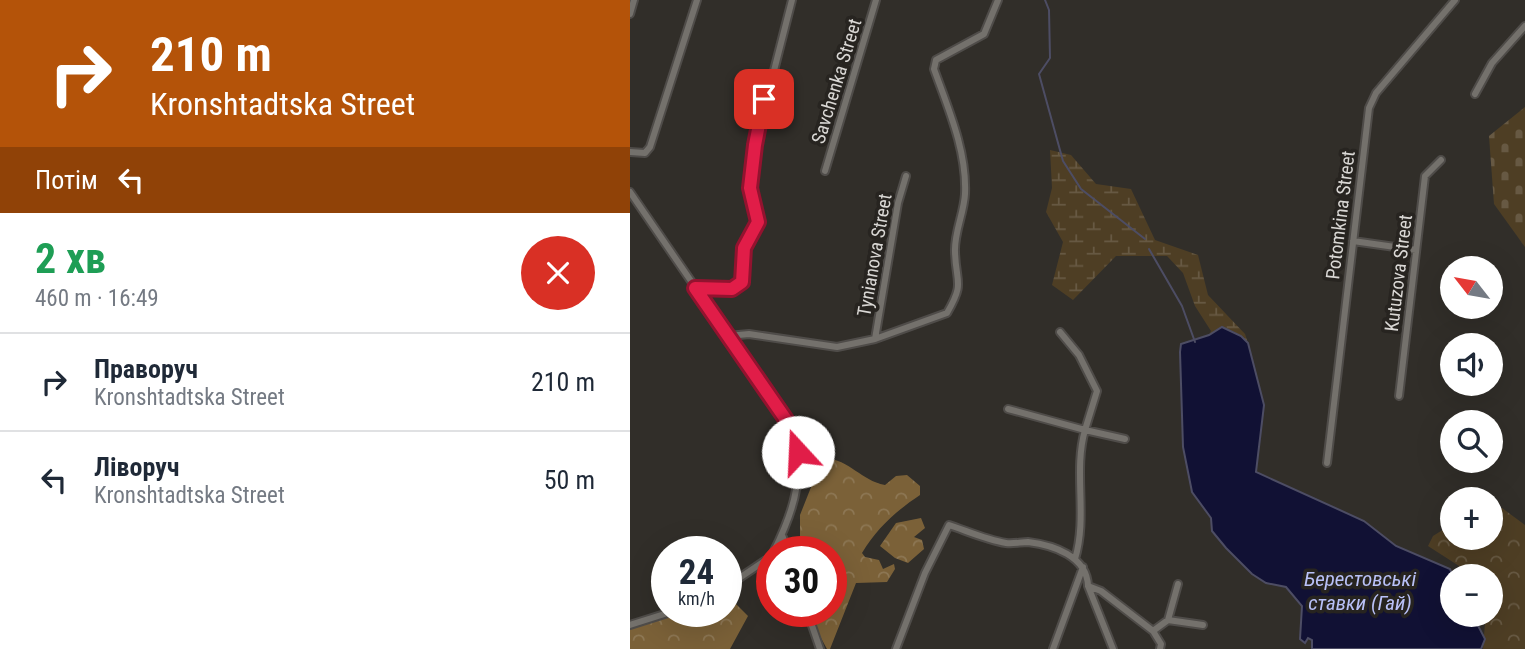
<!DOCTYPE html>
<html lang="uk">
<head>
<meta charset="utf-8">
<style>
	body { margin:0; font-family:"Roboto Condensed",sans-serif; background:#f6f6f7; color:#1f2937; height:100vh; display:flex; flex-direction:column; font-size:26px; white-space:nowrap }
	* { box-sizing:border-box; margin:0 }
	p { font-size:23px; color:#747a83 }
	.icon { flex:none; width:38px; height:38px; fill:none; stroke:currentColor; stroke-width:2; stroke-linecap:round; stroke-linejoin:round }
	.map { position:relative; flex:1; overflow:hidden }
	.side { display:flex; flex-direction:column; background:#fff; width:630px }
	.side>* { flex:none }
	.guide { background:#b45309; color:#fff; overflow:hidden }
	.needle { width:46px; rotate:301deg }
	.tools { position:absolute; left:810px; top:256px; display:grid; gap:14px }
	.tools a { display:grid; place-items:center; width:63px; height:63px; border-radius:50%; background:#fff; box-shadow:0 7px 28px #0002; font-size:35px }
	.speed { position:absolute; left:21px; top:536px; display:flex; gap:14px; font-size:35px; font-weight:700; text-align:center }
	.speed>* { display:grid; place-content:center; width:91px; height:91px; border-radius:50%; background:#fff; box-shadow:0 7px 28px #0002; line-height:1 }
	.speed small { font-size:18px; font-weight:400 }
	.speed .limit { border:10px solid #d22; background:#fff; color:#111 }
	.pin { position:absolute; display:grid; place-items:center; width:60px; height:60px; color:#fff; margin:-30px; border-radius:14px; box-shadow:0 4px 10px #0006 }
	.me { position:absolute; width:77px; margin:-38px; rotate:340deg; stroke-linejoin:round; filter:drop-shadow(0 0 5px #0008) }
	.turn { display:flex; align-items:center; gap:24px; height:147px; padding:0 35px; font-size:32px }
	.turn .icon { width:91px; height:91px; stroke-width:2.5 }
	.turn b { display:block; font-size:49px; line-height:60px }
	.then { display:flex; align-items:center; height:66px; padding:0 35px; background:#0003; gap:14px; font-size:26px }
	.round { display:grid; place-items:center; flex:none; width:74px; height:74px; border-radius:37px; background:#f6f6f7 }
	.head { display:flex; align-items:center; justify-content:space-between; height:119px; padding:0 35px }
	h1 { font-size:42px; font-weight:700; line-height:52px; color:#1e9e55 }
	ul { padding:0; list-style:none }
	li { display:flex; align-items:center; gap:21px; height:98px; padding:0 35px; border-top:2px solid #e0e1e3 }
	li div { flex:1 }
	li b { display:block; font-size:26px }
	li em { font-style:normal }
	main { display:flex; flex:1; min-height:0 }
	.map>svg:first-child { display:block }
</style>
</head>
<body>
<main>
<section class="side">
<div class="guide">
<div class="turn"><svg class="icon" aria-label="right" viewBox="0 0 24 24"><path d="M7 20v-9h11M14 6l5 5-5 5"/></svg><div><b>210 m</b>Kronshtadtska Street</div></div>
<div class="then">Потім<svg class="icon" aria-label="left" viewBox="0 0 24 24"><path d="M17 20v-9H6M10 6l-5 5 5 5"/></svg></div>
</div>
<div class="head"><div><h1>2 хв</h1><p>460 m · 16:49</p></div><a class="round" style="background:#d93025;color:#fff"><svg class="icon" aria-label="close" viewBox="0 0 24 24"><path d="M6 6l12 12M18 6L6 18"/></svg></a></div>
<ul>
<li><svg class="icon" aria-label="right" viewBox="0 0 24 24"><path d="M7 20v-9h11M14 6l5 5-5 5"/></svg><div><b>Праворуч</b><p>Kronshtadtska Street</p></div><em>210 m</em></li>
<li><svg class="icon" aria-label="left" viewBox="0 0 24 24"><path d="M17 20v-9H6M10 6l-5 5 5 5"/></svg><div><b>Ліворуч</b><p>Kronshtadtska Street</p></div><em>50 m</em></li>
</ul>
</section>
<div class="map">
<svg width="895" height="649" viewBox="0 0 895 649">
	<defs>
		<pattern id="forest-crowns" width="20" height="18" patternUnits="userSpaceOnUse" patternTransform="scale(1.75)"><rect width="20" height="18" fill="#7b6138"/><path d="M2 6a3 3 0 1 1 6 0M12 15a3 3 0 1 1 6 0" fill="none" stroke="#8d7754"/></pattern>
		<pattern id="wetland-marsh" width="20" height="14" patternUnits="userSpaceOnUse" patternTransform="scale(1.75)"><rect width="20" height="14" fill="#4e3e24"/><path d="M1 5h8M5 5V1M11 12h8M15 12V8" fill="none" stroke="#675943"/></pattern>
		<pattern id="cemetery-stones" width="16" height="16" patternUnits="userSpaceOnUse" patternTransform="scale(1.75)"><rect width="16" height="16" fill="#4e3e24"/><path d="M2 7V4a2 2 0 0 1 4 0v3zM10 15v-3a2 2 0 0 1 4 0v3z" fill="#675943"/></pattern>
		<pattern id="park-crowns" width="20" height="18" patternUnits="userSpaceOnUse" patternTransform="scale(1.75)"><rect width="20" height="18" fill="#4e3e24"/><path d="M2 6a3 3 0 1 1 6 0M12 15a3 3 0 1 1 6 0" fill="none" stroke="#675943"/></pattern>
	</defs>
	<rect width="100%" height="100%" fill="#312e29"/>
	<!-- forest -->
	<path fill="url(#forest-crowns)" d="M193,457c29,4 37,23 62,28l11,-9 11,-1 13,11v9c-24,16 -43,33 -58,58l3,4 14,3 4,9 11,-5 1,5 -8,13 -31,1 -26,66h-3l-21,-38h25v-60h-31v-36z
		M291,518l4,10 -11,9 8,3 2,9 -16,14 -13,-5 -15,-12 16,-23z
		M97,595l21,21 -18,33h-100v-20l57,-18h39z"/>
	<!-- wetland -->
	<path fill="url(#wetland-marsh)" d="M420,150l21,5 25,29 35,5 24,51 43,15 10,40 37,39 3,9 -15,-12 -24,4 2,-4 -16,-25 -12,-33 -16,-17h-51l-43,44 -21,-15 11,-43 -17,-30 6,-24z"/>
	<!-- cemetery -->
	<path fill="url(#cemetery-stones)" d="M895,107v140l-31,-43 -5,-68z"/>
	<!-- park -->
	<path fill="url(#park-crowns)" d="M861,508h11l23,17v124h-42l2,-26 -4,-9h10v-38h-27l-5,-10 -31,-20 5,-10 19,-12v13h39z"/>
	<!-- water -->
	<path fill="#111134" stroke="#4d4d64" stroke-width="2" d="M592,327l19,9 7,7 16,62 -8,67 108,49 32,25 54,23 3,7 -1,38h20l13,25 -4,10h-169v-9l-4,-2 -3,5 -5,-4 2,-33 -16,-19 -20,-4 -14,-9 -26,-26 -14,-17 -1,-13 -19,-26 -9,-45 -3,-95 1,-8 28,-9z"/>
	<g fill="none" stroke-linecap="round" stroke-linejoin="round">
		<!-- stream -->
		<path stroke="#4d4d64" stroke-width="2" d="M415,0l4,10 1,48 -11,16 24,87 18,28 64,50
			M519,249l33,57 13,36"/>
		<!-- street casing -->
		<g stroke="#4f4c49" stroke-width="10">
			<path id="street" d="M0,14l4,-14
				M845,94l17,-31 33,-37
				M0,152l15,1 5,-6 47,-147
				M195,171l51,-171
				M0,192l159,232c16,51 8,80 -15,127
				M723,241l63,9
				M65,288l36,1 11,-7 2,-34 14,-26 -8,-34 5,-43 37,-145
				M430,332l19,23 18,36 -12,39 40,9
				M98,336l21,-2 88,13 38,-8 72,-26c18,-31 9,-29 8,-61 -1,-19 9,-39 10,-58 2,-43 -17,-86 -31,-125l2,-9 48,-26 14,-34
				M245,339l23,-136 8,-27
				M769,396l26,-220 16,-16
				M378,409l77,21c-12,42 3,86 -10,129
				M697,463l42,-355 7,-15 79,-93
				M152,535l6,16
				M458,586l13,5 52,40
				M96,587l46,-31
				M177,611l13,38
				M538,620l35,5
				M0,625l44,-14
				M266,649l29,-76 24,-48c18,6 38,15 57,18 7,1 15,-1 22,-1 25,3 59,14 60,44l25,63
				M423,649l30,-82
				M530,649l1,-5 -8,-13 15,-11 10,-36"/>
		</g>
		<!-- street -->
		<use href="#street" stroke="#74716c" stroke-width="6"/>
	</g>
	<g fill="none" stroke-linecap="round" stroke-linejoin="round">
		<!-- route casing -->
		<g stroke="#92132f" stroke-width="18">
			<path id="route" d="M134,99l-9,46 -5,43 8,34 -14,26 -2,34 -10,7 -37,-1 94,136 9,28"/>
		</g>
		<!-- route -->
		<use href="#route" stroke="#e11d48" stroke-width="12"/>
	</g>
	<g text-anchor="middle" stroke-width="7" stroke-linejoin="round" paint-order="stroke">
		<!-- street labels -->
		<g font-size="19" fill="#dad8d5" stroke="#272420">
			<text transform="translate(206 81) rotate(-73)" y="7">Savchenka Street</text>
			<text transform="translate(710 215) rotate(-83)" y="7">Potomkina Street</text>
			<text transform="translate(244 255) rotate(-80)" y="7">Tynianova Street</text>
			<text transform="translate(768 273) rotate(-83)" y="7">Kutuzova Street</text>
		</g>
		<!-- water labels -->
		<g font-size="21" font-style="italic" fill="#b9c1f7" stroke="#272420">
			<text x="730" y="586">Берестовські<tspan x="730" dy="24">ставки (Гай)</tspan></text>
		</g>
	</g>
</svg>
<div class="tools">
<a><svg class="needle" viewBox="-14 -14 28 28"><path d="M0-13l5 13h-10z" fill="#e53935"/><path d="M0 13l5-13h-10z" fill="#747a83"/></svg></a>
<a><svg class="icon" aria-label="sound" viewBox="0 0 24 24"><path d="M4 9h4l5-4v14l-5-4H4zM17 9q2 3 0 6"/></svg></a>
<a><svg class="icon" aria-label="search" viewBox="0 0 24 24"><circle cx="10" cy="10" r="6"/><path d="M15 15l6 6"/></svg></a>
<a>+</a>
<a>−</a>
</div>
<div class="speed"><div>24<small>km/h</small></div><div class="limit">30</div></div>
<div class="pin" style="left:134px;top:99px;background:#d93025"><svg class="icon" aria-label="arrive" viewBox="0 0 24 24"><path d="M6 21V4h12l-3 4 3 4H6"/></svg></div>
<svg class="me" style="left:168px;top:452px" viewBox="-20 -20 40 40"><circle r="19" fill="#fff"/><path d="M0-13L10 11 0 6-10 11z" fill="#e11d48"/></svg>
</div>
</main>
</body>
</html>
